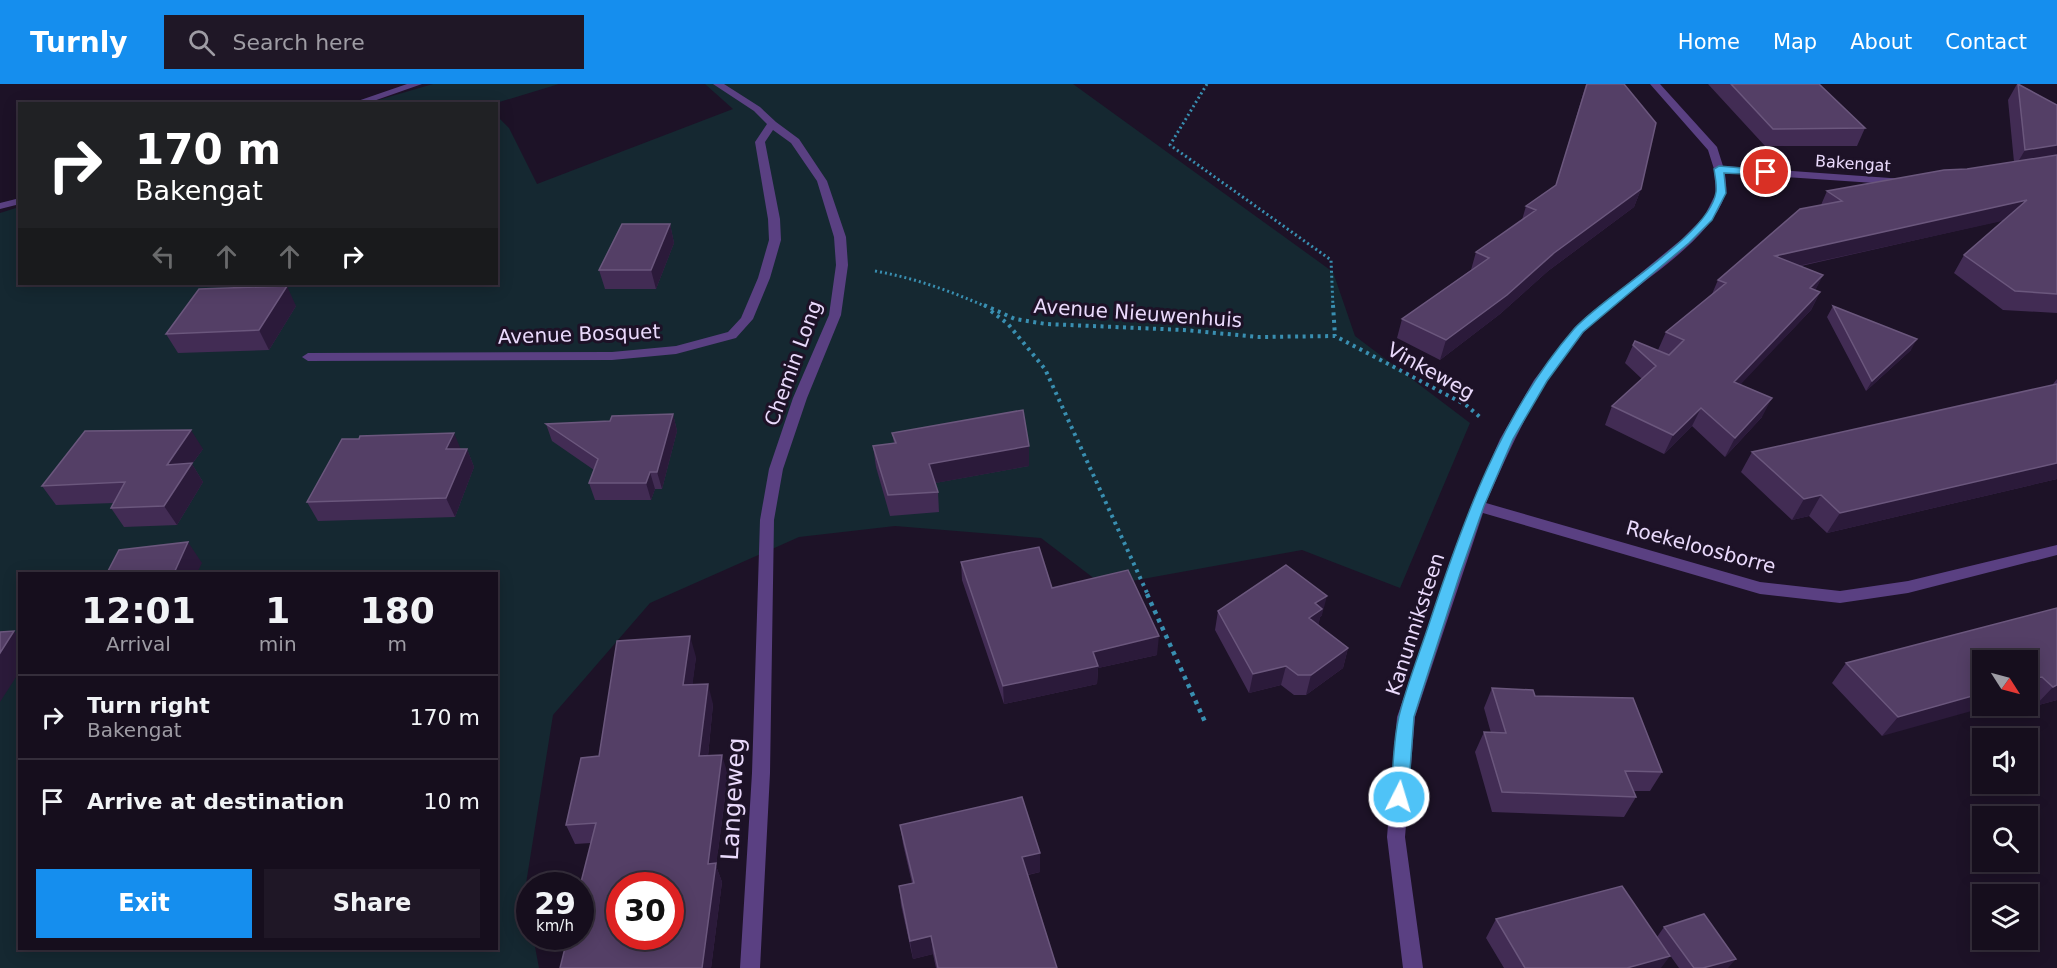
<!DOCTYPE html>
<html lang="en">
<head>
<meta charset="utf-8">
<style>
	body { margin:0; font-family:"DejaVu Sans",sans-serif; background:#1f1726; color:#f1f3f6; height:100vh; display:flex; flex-direction:column; font-size:22px; white-space:nowrap }
	* { box-sizing:border-box; margin:0 }
	p { font-size:20px; color:#9e9ca4 }
	.icon { flex:none; width:33px; height:33px; fill:none; stroke:currentColor; stroke-width:2; stroke-linecap:round; stroke-linejoin:round }
	.map { position:relative; flex:1; overflow:hidden }
	.panel { position:absolute; left:18px; top:488px; width:480px; height:378px; display:flex; flex-direction:column; background:#160e1d; border-radius:0px; box-shadow:0 3px 15px #0003,0 0 0 2px #352e3b }
	.panel>* { flex:none }
	.top-card { position:absolute; left:18px; top:18px; width:480px; height:183px; border-radius:0px; box-shadow:0 3px 15px #0003,0 0 0 2px #352e3b; background:#202124; color:#fff; overflow:hidden }
	.needle { width:39px; rotate:126deg }
	.tools { position:absolute; left:1972px; top:566px; display:grid; gap:12px }
	.tools a { display:grid; place-items:center; width:66px; height:66px; border-radius:0px; background:#160e1d; box-shadow:0 3px 15px #0003,0 0 0 2px #352e3b; font-size:30px }
	.speed { position:absolute; left:516px; top:788px; display:flex; gap:12px; font-size:30px; font-weight:700; text-align:center }
	.speed>* { display:grid; place-content:center; width:78px; height:78px; border-radius:50%; background:#160e1d; box-shadow:0 3px 15px #0003,0 0 0 2px #352e3b; line-height:1 }
	.speed small { font-size:15px; font-weight:400 }
	.speed .limit { border:9px solid #d22; background:#fff; color:#111 }
	.pin { position:absolute; display:grid; place-items:center; width:51px; height:51px; color:#fff; margin:-26px; border:3px solid #fff; border-radius:50%; box-shadow:0 2px 6px #0007 }
	.me { position:absolute; width:66px; margin:-33px; rotate:5deg; stroke-linejoin:round; filter:drop-shadow(0 0 4px #0008) }
	.turn { display:flex; align-items:center; gap:21px; height:126px; padding:0 18px; font-size:27px }
	.turn .icon { width:78px; height:78px; stroke-width:2.5 }
	.turn b { display:block; font-size:42px; line-height:51px }
	.lanes { display:flex; align-items:center; height:57px; padding:0 18px; background:#0003; justify-content:center; gap:30px; direction:ltr }
	.lanes .off { opacity:.35 }
	.eta { display:flex; justify-content:space-evenly; align-items:center; height:102px; text-align:center }
	.eta b { font-size:36px; font-weight:700; line-height:42px }
	.cta { display:flex; gap:12px; margin-top:auto; padding:12px 18px }
	.cta a { flex:1; height:69px; border-radius:0px; background:#158eee; color:#fff; font-size:24px; font-weight:700; line-height:69px; text-align:center }
	.cta a+a { background:#1f1726; color:#f1f3f6 }
	ul { padding:0; list-style:none }
	li { display:flex; align-items:center; gap:18px; height:84px; padding:0 18px; border-top:2px solid #352e3b }
	li div { flex:1 }
	li b { display:block; font-size:22px }
	li em { font-style:normal }
	header { display:flex; align-items:center; gap:36px; box-sizing:border-box; height:84px; padding:0 30px; background:#158eee; color:#fff }
	header strong { font-size:28px }
	nav { display:flex; gap:33px; margin-inline-start:auto; font-size:21px }
	.search { width:420px; height:54px; background:#1f1726; display:flex; align-items:center; gap:15px; box-sizing:border-box; padding:0 21px; border-radius:0px; color:#9e9ca4; font-size:22px }
	.map>svg:first-child { display:block }
</style>
</head>
<body>
<header>
<strong>Turnly</strong>
<div class="search"><svg class="icon" aria-label="search" viewBox="0 0 24 24"><circle cx="10" cy="10" r="6"/><path d="M15 15l6 6"/></svg>Search here</div>
<nav><a>Home</a><a>Map</a><a>About</a><a>Contact</a></nav>
</header>
<div class="map">
<svg width="2057" height="884" viewBox="0 0 2057 884">
	<rect width="100%" height="100%" fill="#1d1227"/>
	<!-- green -->
	<path fill="#152831" fill-rule="evenodd" d="M433,0h126l-63,19h-128z
		M705,0h368l260,188 22,64 115,87 -70,165 -98,-38 -198,36 -63,-48 -146,-12 -96,11 -149,66 -97,112 -28,175 4,27 1,19h3l6,32h-539v-755l19,-6 1,77h476l1,-168 12,12 28,56 196,-75zM20,489h476v375h-476z"/>
	<g fill="none" stroke-linecap="round" stroke-linejoin="round">
		<!-- path-far2 -->
		<path stroke="#398fb1" stroke-width="3" stroke-dasharray="2 3" stroke-linecap="butt" d="M1207,0l-37,61 161,115 2,47
			M875,187c40,7 75,20 112,36"/>
		<!-- path-far1 -->
		<path stroke="#398fb1" stroke-width="4" stroke-dasharray="3 4.5" stroke-linecap="butt" d="M984,221l31,14 31,5 138,6 75,7 76,-1 131,69 15,13
			M1333,221l2,31
			M991,227l17,13 37,45 103,226"/>
		<!-- path -->
		<path stroke="#398fb1" stroke-width="4.5" stroke-dasharray="4 5" stroke-linecap="butt" d="M1147,510l59,130"/>
		<!-- minor -->
		<path fill="#5a4082" fill-rule="evenodd" d="M407,0h15l-57,20h-16z
			M713,0h11l36,23 16,15 23,17 28,42 19,56 2,28 -7,50 -34,83 -24,71 -9,51 -4,253 -10,195h-20l12,-195 8,-253 9,-51 24,-71 36,-83 7,-50 -2,-28 -17,-56 -26,-38 -18,-13 -8,12 15,77 1,21 -11,38 -17,41 -17,19 -60,16 -64,6 -304,1 -6,-4 6,-4 304,-1 64,-6 52,-14 13,-14 17,-40 11,-38 -1,-21 -13,-77 12,-18 -13,-13z
			M1650,0h10l57,63 6,19 181,13 5,3 -5,3 -179,-12c0,6 3,16 0,22 -17,53 -105,97 -142,138 -44,49 -71,111 -97,170l274,79 80,9 68,-10 149,-36v10l-149,38 -68,10 -80,-9 -277,-81 -68,204 -10,120 18,131h-20l-16,-131 10,-120 74,-211 29,-67 34,-59 41,-53 107,-88 22,-22 12,-24 -2,-24 -6,-19z
			M20,114v6l-20,5v-6z"/>
	</g>
	<!-- wall -->
	<path fill="#422c54" d="M1586,0l55,105 -7,18 -86,64 -48,43 -60,46 -43,-22 5,-19 69,-49 5,-18 46,-32 4,-14 30,-20z
		M1708,0h111l46,44 -8,18h-92z
		M2017,0h2l38,21v208l-54,-3 -49,-37 10,-18 40,-35 -203,46 22,9 -8,15 5,2 -9,18 -71,74 22,33 -37,40 -33,-31 -28,28 -59,-29 7,-19 30,-27 -17,-16 8,-18 25,5 8,-18 46,-38 6,-14 103,-75 6,-14 187,-29 -6,-62z
		M670,140l4,19 -18,46h-51l-6,-19z
		M296,222l-27,44 -91,3 -12,-19z
		M1833,222l78,44 -45,41 -39,-74z
		M2057,295v100l-230,54 -18,-17 -17,4 -51,-48 11,-20 302,-67 -1,-1z
		M673,330l4,17 -15,58h-7l-4,11h-56l-6,-17 5,-13 -42,-29 -6,-17 64,-3z
		M892,349l137,33 -94,17 3,9 1,20 -49,4 -14,-49 -3,-21 21,-3z
		M203,365l-11,15 11,18 -26,43 -53,2 -13,-19 3,-5 -58,2 -14,-19z
		M460,365h7l7,18 -19,50 -137,4 -11,-19z
		M961,478l91,26 105,67 -59,13 -1,16 -93,20 -42,-124z
		M2057,524v92l-22,6 -7,-6v-40l-146,76 -50,-53 14,-20z
		M1218,527l104,4 -2,2 -2,8 30,23 -5,20 -37,27h-12l-13,-10 -32,8 -34,-63z
		M696,573l-4,28 21,19 -5,52 20,19 -12,91 6,16 -11,86h-151l31,-125 -16,1 -9,-19z
		M1492,604l43,8 127,76 -12,19h-17l3,6 -12,20 -132,-5 -17,-60 9,-20 7,1 -7,-25z
		M900,741l140,47 -12,3 29,93h-121l-3,-14 -20,5 -12,-54 -2,-19 13,-3 -9,-39z
		M1496,835l165,49h-157l-18,-30z
		M1664,843l64,41h-49l-22,-31z"/>
	<!-- shaded-wall -->
	<path fill="#2b1a3a" d="M2057,61v15l-42,7 10,-17z
		M1641,105l-7,18 -86,64 -48,43 -60,46 6,-20 108,-87z
		M2027,116l-11,18 -250,55 9,-17z
		M670,140l4,19 -18,46 -5,-19z
		M1823,191l-9,18 -4,-5z
		M287,202l9,20 -27,44 -10,-20z
		M1820,208l-9,18 -86,91 9,-19z
		M1917,255l-6,11 -45,41 6,-10z
		M1772,314l-10,19 -37,40 10,-19z
		M1701,324l-9,18 -28,28 9,-19z
		M673,330l4,17 -15,58 -5,-17z
		M191,346l12,19 -11,15 11,18 -26,43 -13,-19 3,-41z
		M454,349l8,19 -16,-3z
		M1029,362v20l-99,18 -1,-20z
		M467,365l7,18 -19,50 -9,-19z
		M2057,379v16l-230,54 13,-20z
		M650,388l5,17 -4,11 -5,-17z
		M1821,411l-12,21 -17,4 12,-21z
		M188,458l14,21 -5,10h-23z
		M1327,512l-5,19 -2,2 -2,11 -9,-10 6,-15z
		M14,547l6,7v33l-20,31v-49z
		M690,552l6,21 -6,48 -7,-20z
		M1159,552l-2,19 -59,13 -1,16 -93,20 -1,-18 90,-34z
		M1348,564l-5,20 -37,27 5,-20z
		M1286,582l-5,19 -32,8 4,-19z
		M2042,593l-14,15v-12z
		M708,600l5,20 -7,72 -7,-20z
		M2057,601v15l-22,6 18,-19z
		M1983,609v12h10l-111,31 16,-19z
		M722,671l6,20 -12,91 6,16 -11,86h-9l6,-104z
		M1040,769v19l-18,4v-19z
		M931,852l2,18 -20,5 -3,-18z
		M1670,872l-9,12h-34z
		M1736,875l-8,9h-25z"/>
	<!-- building -->
	<path fill="#543f66" stroke="#6b577d" stroke-width="1.5" fill-rule="evenodd" d="M1587,0h37l32,39 -15,66 -87,64 -47,42 -61,45 -44,-21 87,-61 -13,-6 60,-42 -10,-4 30,-21z
		M1731,0h88l46,44 -92,1z
		M2018,0l39,21v40l-32,5z
		M2057,71v139l-42,-3 -51,-36 63,-55 -252,56 48,19 -13,13 10,4 -86,90 38,16 -37,40 -34,-30 -28,27 -61,-29 44,-40 -23,-21 2,-4 34,14 15,-15 -18,-8 60,-49 -8,-3 82,-71 42,-8 -15,-10 117,-21 23,-1z
		M622,140h48l-19,46h-52z
		M287,202l-28,44 -93,4 33,-45z
		M1833,222l84,33 -45,42z
		M2057,300v79l-217,50 -19,-18 -17,4 -52,-47z
		M1023,326l6,36 -100,18 9,28 -50,3 -15,-49 23,-3 -4,-10z
		M673,330l-16,58h-7l-4,11h-57l9,-24 -52,-35 64,-3 2,-5z
		M191,346l-24,35 25,-2 -28,43 -53,2 14,-26 -83,4 43,-55z
		M454,349l-8,16h21l-21,49 -139,4 35,-63h17l1,-3z
		M188,458l-14,31h-67l12,-23z
		M1039,463l13,41 76,-18 31,66 -66,16 5,14 -95,20 -42,-124z
		M1286,481l41,31 -12,7 7,6 -13,9 39,30 -37,27h-13l-12,-9 -33,8 -35,-63z
		M2057,524v77l-4,2 -11,-10 -14,3v-20h-45v33l-85,24 -52,-54z
		M14,547l-14,22v-21z
		M690,552l-7,49 25,-1 -9,72 23,-1 -14,109 8,-1 -14,105h-142l8,-32h12v-50l16,-63 -30,2 15,-67 18,-2 18,-115zM620,801h50v51h-50z
		M1492,604l41,2 2,6 98,2 29,74 -37,-1 11,26 -134,-5 -18,-60 22,1z
		M1022,713l18,56 -18,4 35,111h-119l-7,-32 -21,5 -11,-55 15,-3 -14,-58z
		M1622,802l48,70 -43,12h-102l-29,-49z
		M1704,830l32,45 -33,9h-9l-30,-41z"/>
	<!-- route -->
	<path fill="#4fc3f7" stroke="#337fa1" stroke-width="1.5" d="M1719,82l47,4 5,2 -5,3 -42,-2 2,20 -14,27 -23,23 -106,89 -36,49 -34,58 -29,67 -24,68 -46,143 -6,80 -3,5 -6,2 -6,-2 -2,-5c2,-26 2,-56 8,-81 8,-32 21,-64 31,-95 34,-103 72,-209 144,-292 30,-34 136,-94 142,-137 1,-7 -1,-16 -2,-23z"/>
	<g text-anchor="middle" stroke-width="6" stroke-linejoin="round" paint-order="stroke">
		<!-- far-street labels -->
		<g font-size="16" fill="#eadafc" stroke="#1d1227">
			<text transform="translate(1853 79) rotate(4)" y="6">Bakengat</text>
		</g>
		<!-- street labels -->
		<g font-size="20" fill="#eadafc" stroke="#1d1227">
			<text transform="translate(1138 229) rotate(4)" y="7">Avenue Nieuwenhuis</text>
			<text transform="translate(579 250) rotate(-2)" y="7">Avenue Bosquet</text>
			<text transform="translate(793 279) rotate(-70)" y="7">Chemin Long</text>
			<text transform="translate(1431 287) rotate(29)" y="7">Vinkeweg</text>
			<text transform="translate(1701 463) rotate(15)" y="7">Roekeloosborre</text>
			<text transform="translate(1415 540) rotate(-72)" y="7">Kanunniksteen</text>
		</g>
		<!-- near-street labels -->
		<g font-size="24" fill="#eadafc" stroke="#1d1227">
			<text transform="translate(733 715) rotate(-87)" y="8">Langeweg</text>
		</g>
	</g>
</svg>
<div class="tools">
<a><svg class="needle" viewBox="-14 -14 28 28"><path d="M0-13l5 13h-10z" fill="#e53935"/><path d="M0 13l5-13h-10z" fill="#9e9ca4"/></svg></a>
<a><svg class="icon" aria-label="sound" viewBox="0 0 24 24"><path d="M4 9h4l5-4v14l-5-4H4zM17 9q2 3 0 6"/></svg></a>
<a><svg class="icon" aria-label="search" viewBox="0 0 24 24"><circle cx="10" cy="10" r="6"/><path d="M15 15l6 6"/></svg></a>
<a><svg class="icon" aria-label="layers" viewBox="0 0 24 24"><path d="M12 4l9 5-9 5-9-5zM3 14l9 5 9-5"/></svg></a>
</div>
<div class="speed"><div>29<small>km/h</small></div><div class="limit">30</div></div>
<div class="pin" style="left:1766px;top:88px;background:#d93025"><svg class="icon" aria-label="arrive" viewBox="0 0 24 24"><path d="M6 21V4h12l-3 4 3 4H6"/></svg></div>
<svg class="me" style="left:1399px;top:713px" viewBox="-20 -20 40 40"><circle r="17" fill="#4fc3f7" stroke="#fff" stroke-width="3"/><path d="M0-11L8 9 0 5-8 9z" fill="#fff"/></svg>
<div class="top-card">
<div class="turn"><svg class="icon" aria-label="right" viewBox="0 0 24 24"><path d="M7 20v-9h11M14 6l5 5-5 5"/></svg><div><b>170 m</b>Bakengat</div></div>
<div class="lanes"><svg class="icon off" aria-label="left" viewBox="0 0 24 24"><path d="M17 20v-9H6M10 6l-5 5 5 5"/></svg><svg class="icon off" aria-label="ahead" viewBox="0 0 24 24"><path d="M12 20V5M6 11l6-6 6 6"/></svg><svg class="icon off" aria-label="ahead" viewBox="0 0 24 24"><path d="M12 20V5M6 11l6-6 6 6"/></svg><svg class="icon" aria-label="right" viewBox="0 0 24 24"><path d="M7 20v-9h11M14 6l5 5-5 5"/></svg></div>
</div>
<section class="panel">
<div class="eta">
<div><b>12:01</b><p>Arrival</p></div>
<div><b>1</b><p>min</p></div>
<div><b>180</b><p>m</p></div>
</div>
<ul>
<li><svg class="icon" aria-label="right" viewBox="0 0 24 24"><path d="M7 20v-9h11M14 6l5 5-5 5"/></svg><div><b>Turn right</b><p>Bakengat</p></div><em>170 m</em></li>
<li><svg class="icon" aria-label="arrive" viewBox="0 0 24 24"><path d="M6 21V4h12l-3 4 3 4H6"/></svg><div><b>Arrive at destination</b></div><em>10 m</em></li>
</ul>
<div class="cta"><a>Exit</a><a>Share</a></div>
</section>
</div>
</body>
</html>
